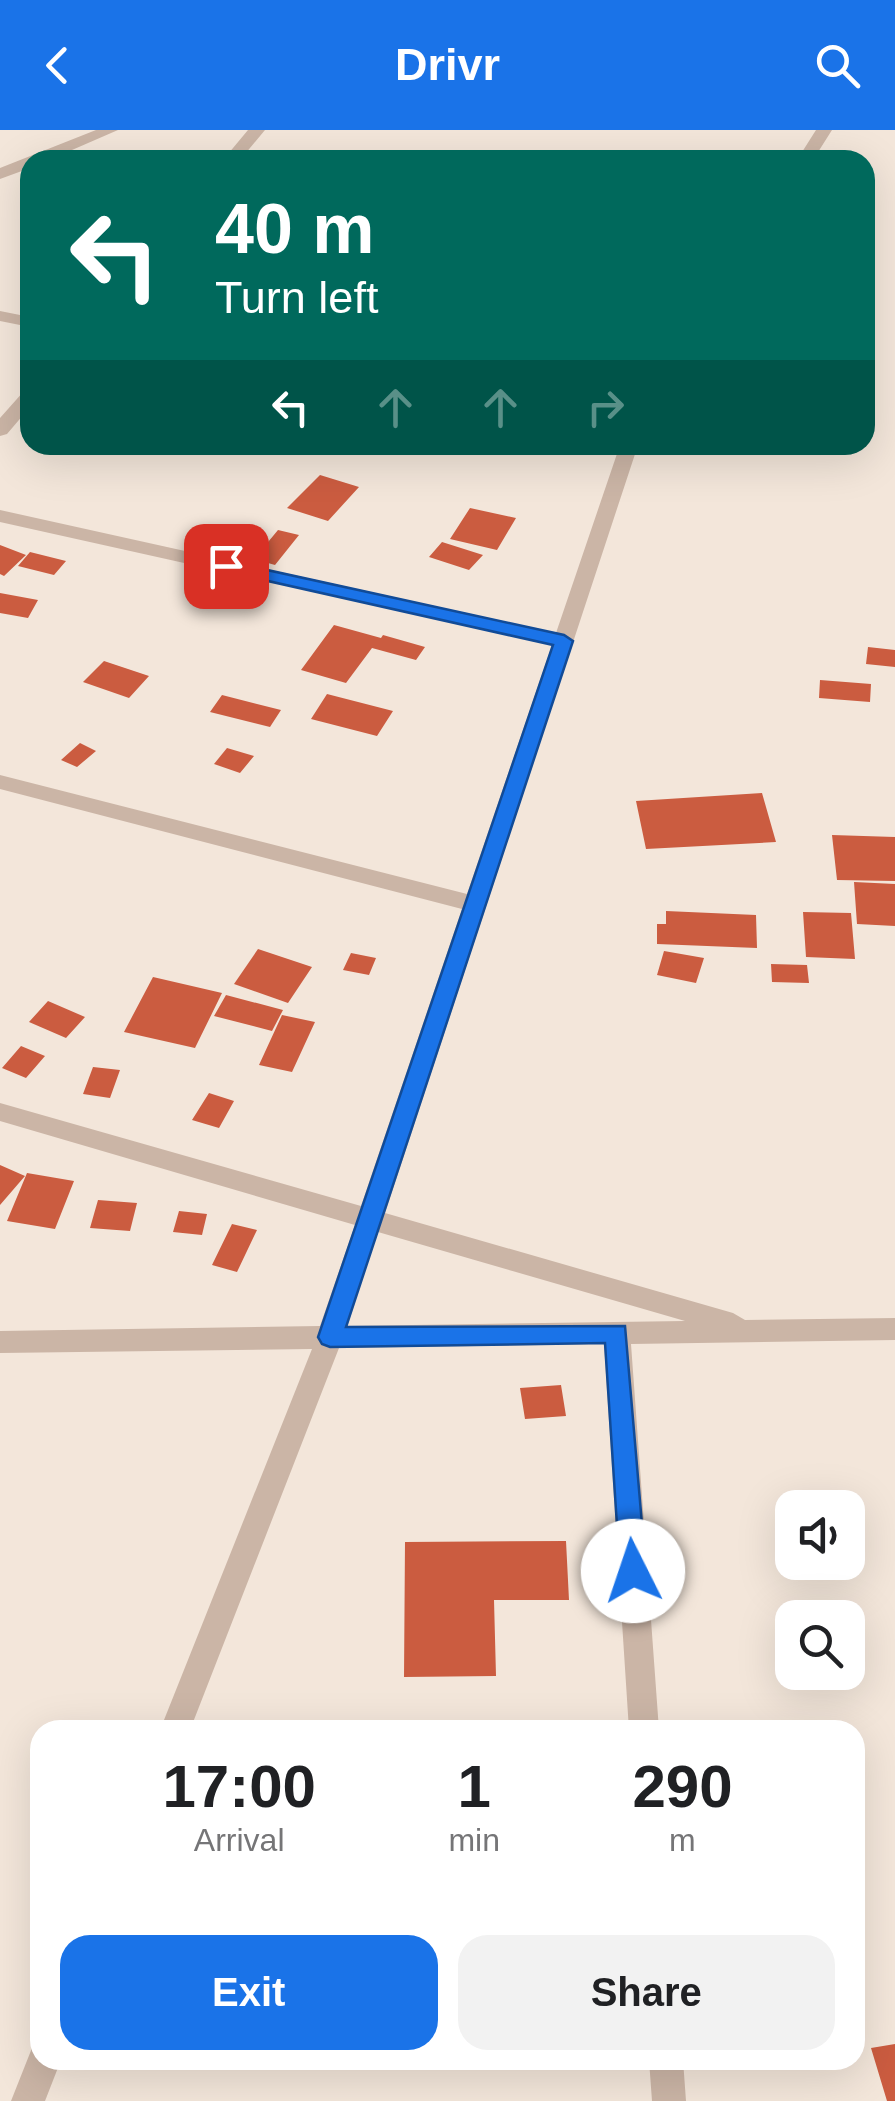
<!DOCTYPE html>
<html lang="en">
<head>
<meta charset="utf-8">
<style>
	body { margin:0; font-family:Arial,sans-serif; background:#f2f2f2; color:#202124; height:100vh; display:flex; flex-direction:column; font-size:38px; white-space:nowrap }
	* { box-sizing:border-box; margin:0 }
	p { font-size:32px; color:#757577 }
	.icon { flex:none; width:55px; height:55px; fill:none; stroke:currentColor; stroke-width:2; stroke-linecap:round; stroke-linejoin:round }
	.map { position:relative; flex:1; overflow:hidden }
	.drawer { position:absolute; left:30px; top:1590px; width:835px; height:350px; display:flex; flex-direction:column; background:#fff; border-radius:30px; box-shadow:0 10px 40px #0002 }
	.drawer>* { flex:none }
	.banner { position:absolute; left:20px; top:20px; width:855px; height:305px; border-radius:30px; box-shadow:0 10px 40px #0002; background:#00695c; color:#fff; overflow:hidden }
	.tools { position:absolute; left:775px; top:1360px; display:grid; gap:20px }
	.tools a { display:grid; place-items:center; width:90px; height:90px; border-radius:20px; background:#fff; box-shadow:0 10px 40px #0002; font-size:50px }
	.pin { position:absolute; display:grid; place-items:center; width:85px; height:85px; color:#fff; margin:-42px; border-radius:20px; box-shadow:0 5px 15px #0006 }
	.me { position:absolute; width:110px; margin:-55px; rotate:356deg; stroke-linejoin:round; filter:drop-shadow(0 0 8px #0008) }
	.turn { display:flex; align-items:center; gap:35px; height:210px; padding:0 30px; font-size:45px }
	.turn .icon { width:130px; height:130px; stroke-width:2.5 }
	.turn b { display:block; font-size:70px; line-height:85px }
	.lanes { display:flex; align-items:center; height:95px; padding:0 30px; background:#0003; justify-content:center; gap:50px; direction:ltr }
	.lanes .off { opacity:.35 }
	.eta { display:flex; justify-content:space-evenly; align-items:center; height:170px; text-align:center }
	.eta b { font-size:60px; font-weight:700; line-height:70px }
	.cta { display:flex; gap:20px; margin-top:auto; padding:20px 30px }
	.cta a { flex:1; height:115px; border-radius:30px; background:#1a73e8; color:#fff; font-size:40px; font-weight:700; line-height:115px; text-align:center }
	.cta a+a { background:#f2f2f2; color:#202124 }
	header { display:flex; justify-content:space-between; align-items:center; height:130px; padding:0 30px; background:#1a73e8; color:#fff; font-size:45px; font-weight:700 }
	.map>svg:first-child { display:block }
</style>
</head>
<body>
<header><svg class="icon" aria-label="back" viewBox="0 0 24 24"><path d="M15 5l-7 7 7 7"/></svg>Drivr<svg class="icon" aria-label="search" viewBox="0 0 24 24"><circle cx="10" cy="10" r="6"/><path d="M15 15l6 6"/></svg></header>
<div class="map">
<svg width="895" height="1971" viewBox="0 0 895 1971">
	<rect width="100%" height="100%" fill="#f3e6da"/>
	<!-- building -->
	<path fill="#cb5c40" d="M320,345l39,12 -31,34 -41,-13z
		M470,378l46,10 -19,32 -47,-11z
		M278,400l21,5 -24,30 -21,-6z
		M442,412l41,13 -14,15 -40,-13z
		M0,415l26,10 -22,21 -4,-2z
		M30,422l36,9 -12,14 -36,-9z
		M0,463l38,7 -10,18 -28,-5z
		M334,495l47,13 2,-3 42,12 -9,13 -44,-12 -26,35 -45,-13z
		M868,517l27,3v17l-29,-3z
		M104,531l45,15 -20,22 -46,-16z
		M820,550l51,4 -1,18 -51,-4z
		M327,564l66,17 -16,25 -66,-17z
		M222,565l59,15 -11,17 -60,-15z
		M80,613l16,8 -19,16 -16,-7z
		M227,618l27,8 -14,17 -26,-9z
		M762,663l14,49 -130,7 -10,-48z
		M832,705l63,2v44l-58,-1z
		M854,752l41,2v42l-38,-2z
		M666,781l90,4 1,33 -100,-4v-20h9z
		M803,782l48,1 4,46 -49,-2z
		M258,819l54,18 -24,36 -54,-19z
		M664,821l40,7 -8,25 -39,-8z
		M351,823l25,5 -7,17 -26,-5z
		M771,834l36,1 2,18 -37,-1z
		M153,847l69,16 -27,55 -71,-16z
		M226,865l57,15 -11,21 -58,-15z
		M48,871l37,16 -19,21 -37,-16z
		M282,885l33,7 -23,50 -33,-7z
		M21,916l24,10 -19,22 -24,-10z
		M93,937l27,3 -10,28 -27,-4z
		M209,963l25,8 -15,27 -27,-8z
		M0,1035l25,11 -25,29z
		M27,1043l47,8 -19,48 -48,-8z
		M98,1070l39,3 -7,28 -40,-3z
		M179,1081l28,3 -5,21 -29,-3z
		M232,1094l25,6 -20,42 -25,-7z
		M561,1255l5,31 -41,3 -5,-31z
		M566,1411l3,59h-75l2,76 -92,1 1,-135z
		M895,1914v57h-8l-16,-53z"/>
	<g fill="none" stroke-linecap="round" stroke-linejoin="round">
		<!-- minor -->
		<path fill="#cbb5a6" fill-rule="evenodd" d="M96,0h22l-69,30h-19v8l-30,11v-11z
			M248,0h17l-25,30h-17z
			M816,0h16l-19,30h-16z
			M0,181l30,6v10l-30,-6z
			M30,259v18l-23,27 -7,2v-18l24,-27z
			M620,315h18l-253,768 348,100 12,7 150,-2v22l-264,4 28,386h-30l-25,-386 -265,4 -149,382h-30l152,-381 -312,4v-22l320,-5 35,-101 -355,-104v-18l361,103 101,-297 -462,-120v-14l467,119 85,-249 -552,-123v-12l556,123zM378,1102l307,89 -338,5z
			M40,1915v15h21l-16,41h-34l21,-53z
			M649,1930h34l3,41h-34z"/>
	</g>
	<!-- route -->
	<path fill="#1a73e8" stroke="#114b97" stroke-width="2.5" d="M226,431l338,74 9,6 -227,686 279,-1 21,245 -4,9 -9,3 -9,-3 -4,-9 -15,-228 -275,4 -8,-3 -4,-7 235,-692 -334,-75 -3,-4z"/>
</svg>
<div class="tools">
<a><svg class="icon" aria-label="sound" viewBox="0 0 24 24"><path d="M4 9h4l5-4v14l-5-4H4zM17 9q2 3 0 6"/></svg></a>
<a><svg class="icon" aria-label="search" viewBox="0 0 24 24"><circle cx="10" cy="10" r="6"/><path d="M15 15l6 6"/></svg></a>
</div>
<div class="pin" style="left:226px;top:436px;background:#d93025"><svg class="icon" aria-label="arrive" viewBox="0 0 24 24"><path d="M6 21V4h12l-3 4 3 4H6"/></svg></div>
<svg class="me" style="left:633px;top:1441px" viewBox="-20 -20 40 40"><circle r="19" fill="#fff"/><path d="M0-13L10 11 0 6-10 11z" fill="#1a73e8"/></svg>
<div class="banner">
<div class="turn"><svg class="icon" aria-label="left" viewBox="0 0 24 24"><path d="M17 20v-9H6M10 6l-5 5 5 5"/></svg><div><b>40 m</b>Turn left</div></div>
<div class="lanes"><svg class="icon" aria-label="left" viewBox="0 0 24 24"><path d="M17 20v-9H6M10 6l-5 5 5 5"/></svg><svg class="icon off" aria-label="ahead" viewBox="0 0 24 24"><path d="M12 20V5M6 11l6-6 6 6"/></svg><svg class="icon off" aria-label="ahead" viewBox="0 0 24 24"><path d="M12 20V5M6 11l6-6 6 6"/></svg><svg class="icon off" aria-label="right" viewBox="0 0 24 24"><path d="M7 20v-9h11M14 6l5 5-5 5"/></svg></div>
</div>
<section class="drawer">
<div class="eta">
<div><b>17:00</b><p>Arrival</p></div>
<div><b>1</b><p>min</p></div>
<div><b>290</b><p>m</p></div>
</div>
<div class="cta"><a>Exit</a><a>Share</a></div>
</section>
</div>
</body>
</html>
